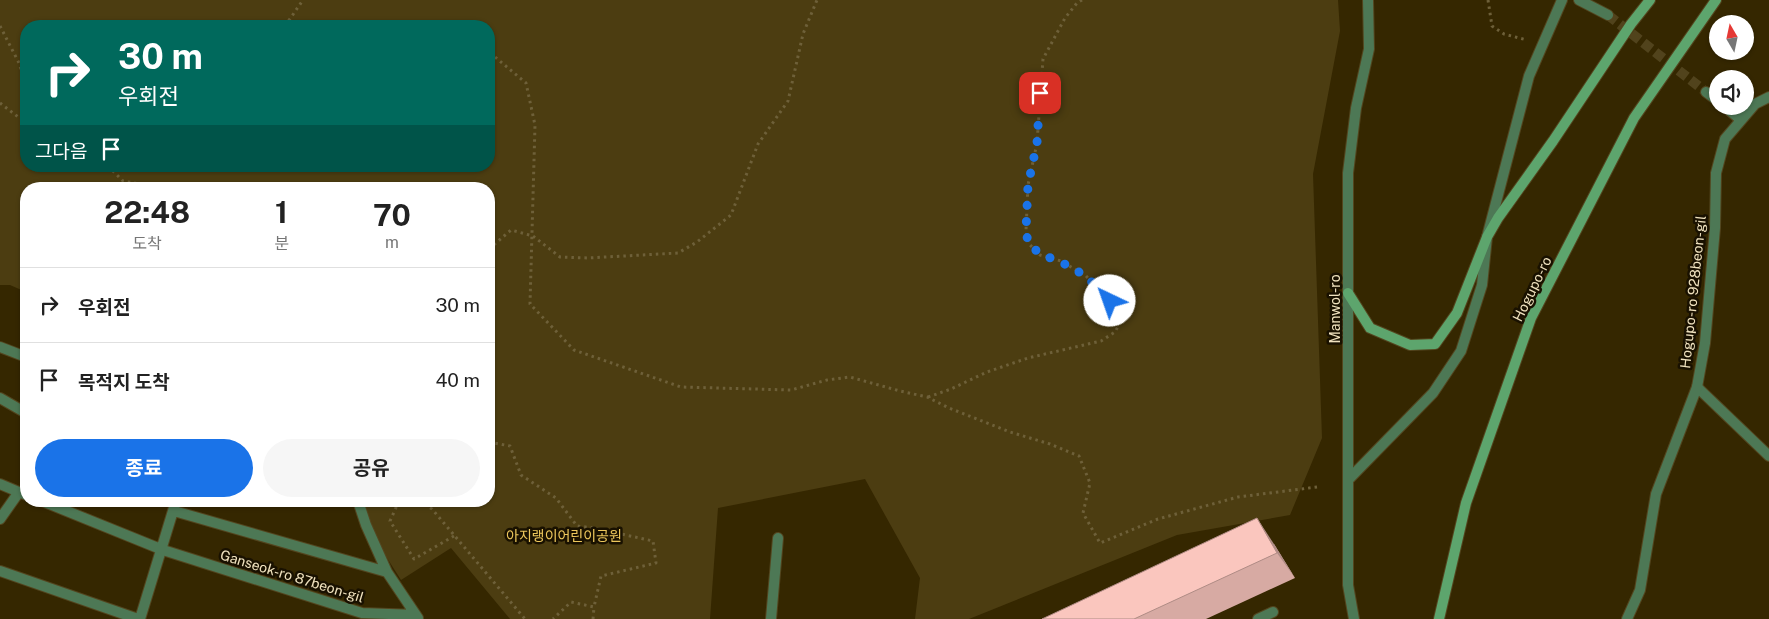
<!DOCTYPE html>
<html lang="ko">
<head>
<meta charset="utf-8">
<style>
	body { margin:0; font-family:"Public Sans","Noto Sans KR",sans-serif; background:#f6f6f6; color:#222; height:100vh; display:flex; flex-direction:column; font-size:19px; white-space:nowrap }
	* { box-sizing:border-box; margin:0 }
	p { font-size:16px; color:#767676 }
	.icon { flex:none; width:28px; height:28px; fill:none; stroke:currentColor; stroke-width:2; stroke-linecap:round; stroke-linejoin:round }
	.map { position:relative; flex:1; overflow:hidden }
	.panel { position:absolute; left:20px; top:182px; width:475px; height:325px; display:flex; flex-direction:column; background:#fff; border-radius:20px; box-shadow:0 1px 4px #0004 }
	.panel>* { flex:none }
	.top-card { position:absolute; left:20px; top:20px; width:475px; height:152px; border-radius:20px; box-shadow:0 1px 4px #0004; background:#00695c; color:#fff; overflow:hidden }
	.needle { width:32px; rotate:351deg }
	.tools { position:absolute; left:1709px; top:15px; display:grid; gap:10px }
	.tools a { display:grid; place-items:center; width:45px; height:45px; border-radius:50%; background:#fff; box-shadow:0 1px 4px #0004; font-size:25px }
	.pin { position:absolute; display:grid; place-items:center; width:42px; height:42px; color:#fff; margin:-21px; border-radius:10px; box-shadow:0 2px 8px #0006 }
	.me { position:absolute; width:55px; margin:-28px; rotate:318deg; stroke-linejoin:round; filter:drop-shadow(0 0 4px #0008) }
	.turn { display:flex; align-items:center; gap:18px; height:105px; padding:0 15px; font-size:22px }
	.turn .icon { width:65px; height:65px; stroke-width:2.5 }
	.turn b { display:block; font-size:35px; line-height:42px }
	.then { display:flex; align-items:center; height:48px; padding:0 15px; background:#0003; gap:10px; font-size:19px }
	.eta { display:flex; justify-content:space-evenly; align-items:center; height:85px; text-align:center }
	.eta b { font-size:30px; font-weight:700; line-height:35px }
	.primary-button { display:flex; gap:10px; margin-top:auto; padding:10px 15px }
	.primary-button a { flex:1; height:58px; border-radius:30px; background:#1a73e8; color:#fff; font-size:20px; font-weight:700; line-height:58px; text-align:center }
	.primary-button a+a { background:#f6f6f6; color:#222 }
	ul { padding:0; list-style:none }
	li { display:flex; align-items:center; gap:15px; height:75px; padding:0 15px; border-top:1px solid #e0e0e0 }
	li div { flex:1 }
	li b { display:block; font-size:19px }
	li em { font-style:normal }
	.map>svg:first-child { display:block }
</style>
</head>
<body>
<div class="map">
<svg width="1769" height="619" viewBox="0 0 1769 619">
	<rect width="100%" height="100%" fill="#352700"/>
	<!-- green -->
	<path fill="#4c3d11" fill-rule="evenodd" d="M0,0h1338l2,31 -27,143 9,264 -32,77 -113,20 -208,84h-54l5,-41 -55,-99 -147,29 -8,111h-200l-59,-71 -50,32 -35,-55 -9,-24h132v-312h-463v103l-16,-7h-10zM26,26h463v140h-463z"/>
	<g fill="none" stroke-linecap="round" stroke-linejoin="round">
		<!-- minor-tunnel -->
		<path stroke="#51431c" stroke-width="10" stroke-dasharray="10 5" stroke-linecap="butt" d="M1608,15l98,77"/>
		<!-- service casing -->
		<g stroke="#53451e" stroke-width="12">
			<path id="service" d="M0,347l26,10
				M1697,387l72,69
				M0,398l26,15
				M0,484l26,11
				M42,501l121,49 199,63 54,2
				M251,501h2
				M358,501l8,24 21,47 31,46
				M174,511l213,61
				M0,519l19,-27
				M0,571l138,48
				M140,619l36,-118
				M771,619l7,-81"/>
		</g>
		<!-- minor casing -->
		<g stroke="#53451e" stroke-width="12">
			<path id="minor" d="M1579,0l29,15
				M1706,92l12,9
				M1724,106l17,14
				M1348,480l85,-87 28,-42 21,-66 5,-48 42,-161 33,-76
				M1258,619l15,-7
				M1627,619l13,-29 16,-96 41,-107 8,-44 10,-115 1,-55 9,-34 30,-35 14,-7"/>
		</g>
		<!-- tertiary casing -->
		<g stroke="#53451e" stroke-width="12">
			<path id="tertiary" d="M1354,619l-6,-34v-412l8,-65 13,-59 -1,-49"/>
		</g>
		<!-- secondary casing -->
		<g stroke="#53451e" stroke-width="12">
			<path id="secondary" d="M1348,293l22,35 40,17 25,-1 22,-31 30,-76 11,-19 55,-77 78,-117 19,-24
				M1439,619l27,-116 65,-185 103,-200 82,-118"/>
		</g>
		<!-- path -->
		<path stroke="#6e6039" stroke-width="3" stroke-dasharray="2.5 4" stroke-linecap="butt" d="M1488,0l4,26 12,8 23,6
			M0,26l19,37 7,22
			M285,26l18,-26
			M489,55l6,2 31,26 9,42 -5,179 44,46 107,37 110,3 36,-10 23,-3 50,14 27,6 22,11 61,24 40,12 29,12 11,27 -7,30 17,30 58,-24 80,-22 79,-10
			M0,103l26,20
			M108,166l15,15 43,8
			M489,249l22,-19 22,6 27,21 28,1 90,-5 19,-11 34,-27 27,-71 30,-43 15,-67 14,-34
			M928,397l23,-8 36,-17 41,-14 73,-17 14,-9 6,-11 -11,-20 -24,-25 -25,-15 -21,-6 -12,-12 -2,-13 2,-45 9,-42 6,-84 22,-41 12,-15 5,-3
			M489,442l21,4 11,29 35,23 21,28 17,2 59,13 3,22 -55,13 -7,31 -23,-5 -18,17
			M399,501l-9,20 24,38 40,-23
			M419,501l13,8 93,110
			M593,619l1,-12"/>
		<!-- service -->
		<use href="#service" stroke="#4d7855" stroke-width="10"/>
		<!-- minor -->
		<use href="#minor" stroke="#4d7855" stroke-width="10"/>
		<!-- tertiary -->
		<use href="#tertiary" stroke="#4d7855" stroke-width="10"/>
		<!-- secondary -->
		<use href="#secondary" stroke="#5da56d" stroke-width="10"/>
	</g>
	<!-- wall -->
	<path fill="#d7aaa3" d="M1274,544l21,34 -89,41h-164z"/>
	<!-- shaded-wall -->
	<path fill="#af8b85" d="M1257,518l17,26 21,34 -18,-25z"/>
	<!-- building -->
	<path fill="#fac6be" stroke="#af8b85" d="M1257,518l20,35 -143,66h-92z"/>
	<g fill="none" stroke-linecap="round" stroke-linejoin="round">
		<!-- route -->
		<path stroke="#1a73e8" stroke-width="9" stroke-dasharray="0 16.2" d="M1040,93l-3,50 -9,42 -2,45 2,13 12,11 21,8 25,14 24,25"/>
	</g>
	<g text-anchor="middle" stroke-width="5" stroke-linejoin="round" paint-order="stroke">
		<!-- street labels -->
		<g font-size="14" fill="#f0e2be" stroke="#191100">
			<text transform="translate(1532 289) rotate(-64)" y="5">Hogupo-ro</text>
			<text transform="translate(1693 292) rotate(-84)" y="5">Hogupo-ro 928beon-gil</text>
			<text transform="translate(1335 309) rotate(-90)" y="5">Manwol-ro</text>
			<text transform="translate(292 576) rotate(17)" y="5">Ganseok-ro 87beon-gil</text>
		</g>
		<!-- park labels -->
		<g font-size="14" fill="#edc75c" stroke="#191100">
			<text x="564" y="541">아지랭이어린이공원</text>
		</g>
	</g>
</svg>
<div class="tools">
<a><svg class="needle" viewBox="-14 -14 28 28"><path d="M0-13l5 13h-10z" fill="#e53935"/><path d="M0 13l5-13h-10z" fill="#767676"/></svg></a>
<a><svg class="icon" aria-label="sound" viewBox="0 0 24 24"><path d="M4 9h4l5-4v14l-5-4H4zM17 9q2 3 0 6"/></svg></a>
</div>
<div class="pin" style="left:1040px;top:93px;background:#d93025"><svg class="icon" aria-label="arrive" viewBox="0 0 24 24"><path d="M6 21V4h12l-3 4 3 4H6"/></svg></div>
<svg class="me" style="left:1110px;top:301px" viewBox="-20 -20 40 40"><circle r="19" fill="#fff"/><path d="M0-13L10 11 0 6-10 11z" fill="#1a73e8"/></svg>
<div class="top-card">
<div class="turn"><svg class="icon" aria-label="right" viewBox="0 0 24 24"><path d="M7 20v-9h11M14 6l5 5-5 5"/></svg><div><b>30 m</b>우회전</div></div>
<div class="then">그다음<svg class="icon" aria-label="arrive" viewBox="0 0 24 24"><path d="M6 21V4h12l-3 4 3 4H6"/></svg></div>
</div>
<section class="panel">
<div class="eta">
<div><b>22:48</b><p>도착</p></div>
<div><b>1</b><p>분</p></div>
<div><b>70</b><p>m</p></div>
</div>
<ul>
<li><svg class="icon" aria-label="right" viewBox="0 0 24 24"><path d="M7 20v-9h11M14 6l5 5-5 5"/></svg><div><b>우회전</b></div><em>30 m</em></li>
<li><svg class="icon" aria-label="arrive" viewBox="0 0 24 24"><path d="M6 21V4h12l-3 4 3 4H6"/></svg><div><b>목적지 도착</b></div><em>40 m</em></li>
</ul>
<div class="primary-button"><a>종료</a><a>공유</a></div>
</section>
</div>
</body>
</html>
